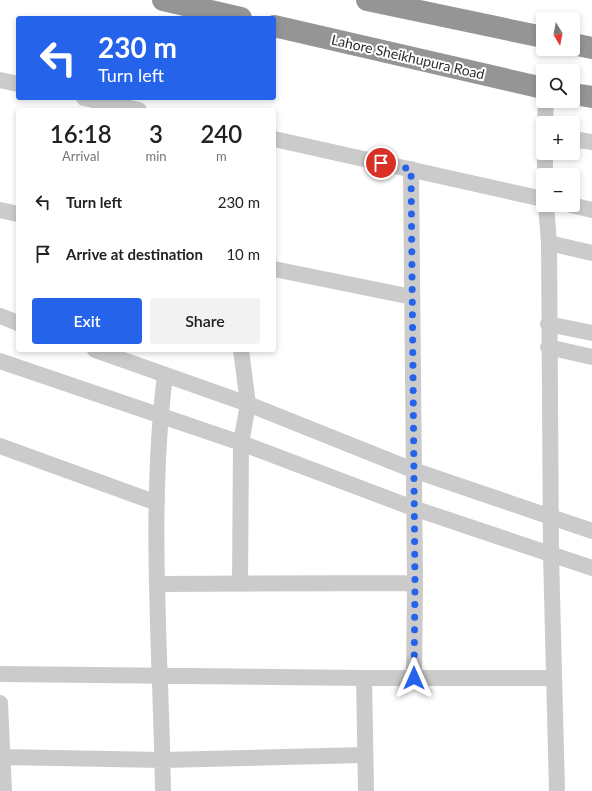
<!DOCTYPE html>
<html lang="en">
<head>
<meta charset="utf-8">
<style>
	body { margin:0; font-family:Lato,sans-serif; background:#f2f2f2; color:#222; height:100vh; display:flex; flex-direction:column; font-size:15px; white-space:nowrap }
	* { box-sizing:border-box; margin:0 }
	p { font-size:13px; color:#767676 }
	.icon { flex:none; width:22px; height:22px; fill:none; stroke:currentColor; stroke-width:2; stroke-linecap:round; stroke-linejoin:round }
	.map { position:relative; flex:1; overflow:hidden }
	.details { position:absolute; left:16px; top:108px; width:260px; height:244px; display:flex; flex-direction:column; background:#fff; border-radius:4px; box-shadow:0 2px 6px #0003 }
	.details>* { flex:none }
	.hud { position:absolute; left:16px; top:16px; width:260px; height:84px; border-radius:4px; box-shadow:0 2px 6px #0003; background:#2563eb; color:#fff; overflow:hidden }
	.needle { width:26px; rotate:170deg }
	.buttons { position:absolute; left:536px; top:12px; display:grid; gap:8px }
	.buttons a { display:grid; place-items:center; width:44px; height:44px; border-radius:4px; background:#fff; box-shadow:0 2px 6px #0003; font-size:20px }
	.pin { position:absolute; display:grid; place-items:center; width:34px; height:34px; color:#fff; margin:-17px; border:2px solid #fff; border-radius:50%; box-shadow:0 1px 4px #0007 }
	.me { position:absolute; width:44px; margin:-22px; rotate:0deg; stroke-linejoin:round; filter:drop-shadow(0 0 3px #0008) }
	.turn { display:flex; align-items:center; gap:14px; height:84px; padding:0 16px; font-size:18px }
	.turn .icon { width:52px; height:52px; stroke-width:2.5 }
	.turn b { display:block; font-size:28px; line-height:34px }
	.eta { display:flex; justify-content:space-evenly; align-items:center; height:68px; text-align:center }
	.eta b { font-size:24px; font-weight:600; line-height:28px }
	.primary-button { display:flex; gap:8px; margin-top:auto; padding:8px 16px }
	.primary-button a { flex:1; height:46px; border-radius:4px; background:#2563eb; color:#fff; font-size:16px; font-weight:600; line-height:46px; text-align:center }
	.primary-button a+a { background:#f2f2f2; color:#222 }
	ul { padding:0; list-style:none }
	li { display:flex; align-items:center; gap:12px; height:52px; padding:0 16px }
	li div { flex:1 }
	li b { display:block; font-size:15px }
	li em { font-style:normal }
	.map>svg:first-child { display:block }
</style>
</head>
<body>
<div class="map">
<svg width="592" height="791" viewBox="0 0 592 791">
	<rect width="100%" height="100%" fill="#fff"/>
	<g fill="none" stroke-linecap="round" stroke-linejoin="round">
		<!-- minor -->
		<path stroke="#cbcbcb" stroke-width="16" d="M0,80l18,4
			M84,98l55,12
			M545,123l1,-22
			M274,139l269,60
			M573,139l19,3
			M545,153v22
			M411,169l4,414 -1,96
			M546,205l3,38 2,312 6,236
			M571,205l21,5
			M0,210l18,4
			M549,243l43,10
			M274,269l138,28
			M0,316l18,7
			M548,324l44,9
			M548,347l44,10
			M95,350l153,54 165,66 179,61
			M0,361l241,82 172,65 179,60
			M0,446l157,57
			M157,584l258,-1
			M240,584l1,-141 7,-39 -7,-54
			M0,674l364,4h190
			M364,678l2,113
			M0,703l4,88
			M2,757l161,3 202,-5
			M163,791c-2,-139 -15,-278 2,-416"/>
		<!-- highway -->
		<path stroke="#959595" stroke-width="22" d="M163,0l78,18
			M367,0l176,37
			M274,26l269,62
			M573,44l19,4
			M573,94l19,3"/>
	</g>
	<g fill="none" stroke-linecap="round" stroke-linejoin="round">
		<!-- route -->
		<path stroke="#2563eb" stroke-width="7" stroke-dasharray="0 12.6" d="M381,163l30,6 4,414 -1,95"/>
	</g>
	<g text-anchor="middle" stroke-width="4" stroke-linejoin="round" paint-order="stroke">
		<!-- street labels -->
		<g font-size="14" fill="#2e2e2e" stroke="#fff">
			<text transform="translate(408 57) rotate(13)" y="5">Lahore Sheikhupura Road</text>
		</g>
	</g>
</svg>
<div class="buttons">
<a><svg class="needle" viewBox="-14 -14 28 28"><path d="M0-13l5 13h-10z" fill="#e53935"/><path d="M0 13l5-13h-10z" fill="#767676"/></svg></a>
<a><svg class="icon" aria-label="search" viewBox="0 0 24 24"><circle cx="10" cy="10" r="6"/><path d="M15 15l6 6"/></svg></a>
<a>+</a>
<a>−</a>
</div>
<div class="pin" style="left:381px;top:163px;background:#d93025"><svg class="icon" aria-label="arrive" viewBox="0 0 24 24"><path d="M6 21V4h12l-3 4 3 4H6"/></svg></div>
<svg class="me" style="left:414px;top:678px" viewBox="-20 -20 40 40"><path d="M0-17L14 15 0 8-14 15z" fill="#2563eb" stroke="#fff" stroke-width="4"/></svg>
<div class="hud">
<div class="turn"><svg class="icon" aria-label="left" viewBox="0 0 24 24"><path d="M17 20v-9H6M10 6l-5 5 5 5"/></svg><div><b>230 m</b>Turn left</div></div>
</div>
<section class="details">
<div class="eta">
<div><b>16:18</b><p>Arrival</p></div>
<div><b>3</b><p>min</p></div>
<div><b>240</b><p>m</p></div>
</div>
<ul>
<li><svg class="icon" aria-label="left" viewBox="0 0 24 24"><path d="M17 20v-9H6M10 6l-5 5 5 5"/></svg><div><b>Turn left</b></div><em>230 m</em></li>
<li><svg class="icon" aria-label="arrive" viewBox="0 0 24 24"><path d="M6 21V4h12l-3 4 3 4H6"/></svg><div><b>Arrive at destination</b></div><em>10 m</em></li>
</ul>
<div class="primary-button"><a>Exit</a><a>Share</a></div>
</section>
</div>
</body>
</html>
